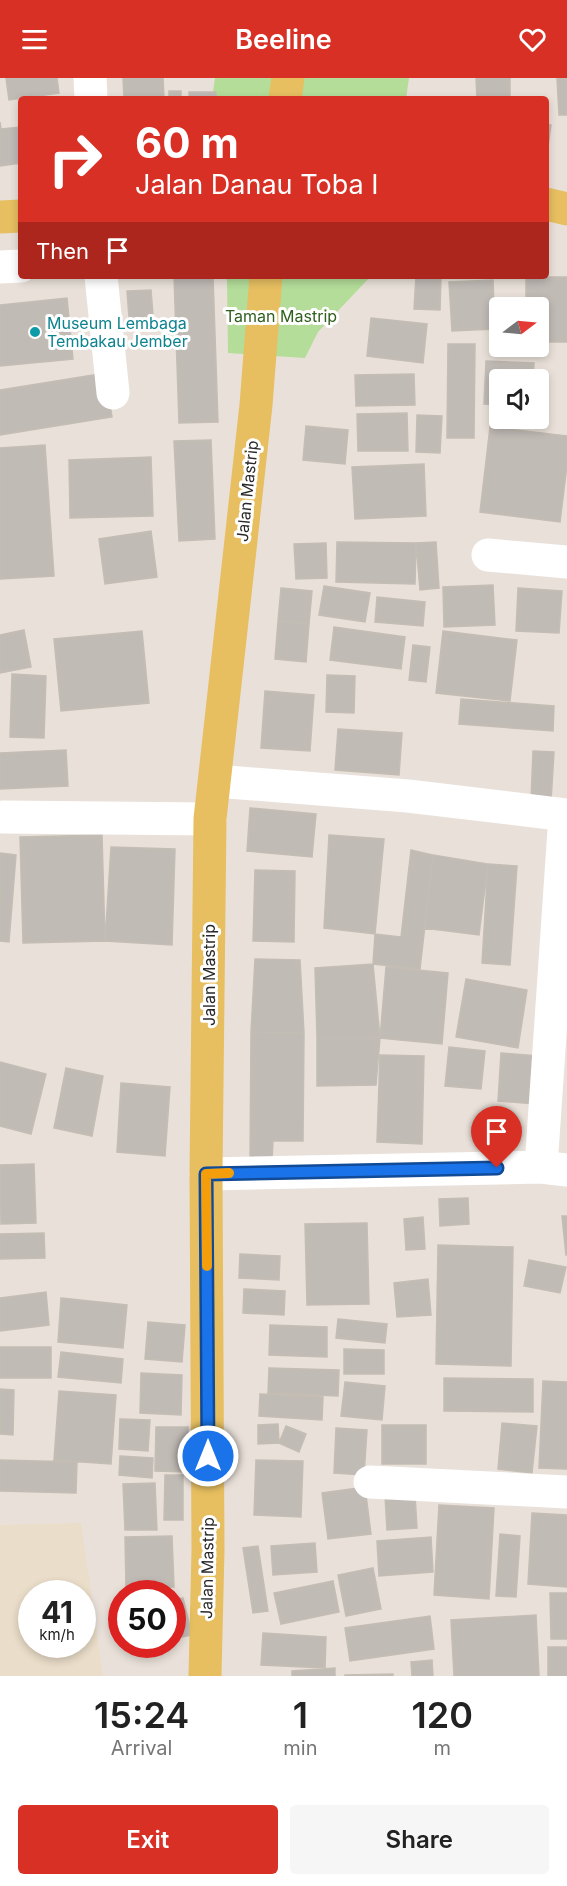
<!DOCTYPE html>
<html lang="en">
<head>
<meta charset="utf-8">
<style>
	body { margin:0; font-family:Inter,sans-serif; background:#f6f6f6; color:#222; height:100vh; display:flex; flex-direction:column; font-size:22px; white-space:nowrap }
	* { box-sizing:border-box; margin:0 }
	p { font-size:20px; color:#767676 }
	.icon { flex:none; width:33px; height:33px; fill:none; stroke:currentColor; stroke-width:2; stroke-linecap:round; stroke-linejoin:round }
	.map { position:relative; height:1598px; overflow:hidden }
	.panel { display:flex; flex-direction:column; background:#fff; flex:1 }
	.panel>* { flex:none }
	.banner { position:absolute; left:18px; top:18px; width:531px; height:183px; border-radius:6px; box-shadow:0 3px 9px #0003; background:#d93025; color:#fff; overflow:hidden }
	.needle { width:39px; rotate:74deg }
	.controls { position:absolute; left:489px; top:219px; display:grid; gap:12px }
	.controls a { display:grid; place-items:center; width:60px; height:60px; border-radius:6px; background:#fff; box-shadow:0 3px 9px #0003; font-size:30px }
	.speed { position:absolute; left:18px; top:1502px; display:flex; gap:12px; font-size:30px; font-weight:700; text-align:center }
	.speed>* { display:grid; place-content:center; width:78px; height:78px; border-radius:50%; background:#fff; box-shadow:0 3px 9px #0003; line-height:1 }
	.speed small { font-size:15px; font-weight:400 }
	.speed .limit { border:9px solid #d22; background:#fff; color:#111 }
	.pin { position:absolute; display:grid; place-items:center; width:51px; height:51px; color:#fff; margin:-62px -26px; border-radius:50% 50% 50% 0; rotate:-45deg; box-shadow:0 0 6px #0007 }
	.pin .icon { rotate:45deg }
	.me { position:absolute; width:66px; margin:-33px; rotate:0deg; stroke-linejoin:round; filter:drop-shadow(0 0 4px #0008) }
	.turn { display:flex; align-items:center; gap:21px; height:126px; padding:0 18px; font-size:27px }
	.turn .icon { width:78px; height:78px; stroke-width:2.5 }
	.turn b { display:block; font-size:42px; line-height:51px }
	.then { display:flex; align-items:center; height:57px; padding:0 18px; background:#0003; gap:12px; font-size:22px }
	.eta { display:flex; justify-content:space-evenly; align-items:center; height:102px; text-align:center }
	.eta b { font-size:36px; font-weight:600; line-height:42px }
	.primary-button { display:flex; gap:12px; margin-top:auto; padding:12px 18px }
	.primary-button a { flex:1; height:69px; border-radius:6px; background:#d93025; color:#fff; font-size:24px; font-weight:600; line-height:69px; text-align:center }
	.primary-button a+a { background:#f6f6f6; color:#222 }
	header { display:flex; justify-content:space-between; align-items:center; height:78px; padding:0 18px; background:#d93025; color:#fff; font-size:27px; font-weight:600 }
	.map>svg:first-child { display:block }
</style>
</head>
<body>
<header><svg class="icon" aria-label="menu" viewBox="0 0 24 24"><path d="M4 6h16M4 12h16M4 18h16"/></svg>Beeline<svg class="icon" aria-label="heart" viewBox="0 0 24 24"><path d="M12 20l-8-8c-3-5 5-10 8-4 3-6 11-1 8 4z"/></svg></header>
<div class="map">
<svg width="567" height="1598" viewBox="0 0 567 1598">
	<rect width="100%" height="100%" fill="#e9e1d9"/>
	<!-- education -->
	<path fill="#eaddc9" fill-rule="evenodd" d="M81,1445l22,153h-103v-151zM32,1515h50v51h-50z"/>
	<!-- green -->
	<path fill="#b4dd99" d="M215,0h194l-3,21h-194z
		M222,198h149l-53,56 -13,26 -77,-5 -1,-73z"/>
	<!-- building -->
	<path fill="#c1bbb6" stroke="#c4bdb4" stroke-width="1.5" d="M6,0h51l2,15 -50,7z
		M123,0h40l1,21h-40z
		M476,0h34v21h-33z
		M557,0h10v37h-8z
		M169,13h12v8h-12z
		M189,14h27v7h-27z
		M0,44l1,7 20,-2v36l-21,3z
		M546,46l5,1 -5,36z
		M174,198h39l5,146 -39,1z
		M416,198h25l-1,34 -26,-1z
		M526,199h41v65h-29v-34h-12z
		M493,202l2,49 -43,2 -3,-49z
		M151,212l3,38 -24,2 -3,-39z
		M67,220l6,61 -73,7v-61z
		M501,223l17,1 -1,6h-16z
		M371,240l56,6 -4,39 -56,-7z
		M448,266h27l-1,94h-27z
		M486,283l48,2 -1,17h-33v25l-16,-1z
		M105,295l7,44 -112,18v-45z
		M414,296l1,31 -59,1 -1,-31z
		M407,335l1,38h-50l-1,-37z
		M417,337l25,1 -2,37 -24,-1z
		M306,348l42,4 -3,34 -42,-4z
		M490,349l77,9v29l-7,57 -80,-10z
		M211,362l4,99 -36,2 -5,-100z
		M45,367l9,131 -54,3v-131z
		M151,379l2,59 -83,2 -1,-58z
		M424,386l2,52 -71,3 -3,-52z
		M151,453l6,46 -52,7 -6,-45z
		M337,464l79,1 -1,41 -79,-2z
		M436,464l3,46 -19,2 -4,-47z
		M326,465l1,35 -31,1 -2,-35z
		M493,507l2,40 -51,2 -1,-40z
		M324,508l46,7 -5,29 -46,-7z
		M281,510l31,3 -3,33 -31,-3z
		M518,510l44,3 -3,42 -43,-2z
		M377,519l48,5 -2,24 -48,-4z
		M278,543l31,3 -3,38 -31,-3z
		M334,549l71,10 -4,32 -71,-9z
		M24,552l7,37 -31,6v-38z
		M142,553l7,72 -88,8 -7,-72z
		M443,553l74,9 -7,61 -74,-8z
		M413,567l17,2 -4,35 -17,-2z
		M12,596l34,2 -2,62 -34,-1z
		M327,597l28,1 -1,37 -28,-1z
		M265,613l49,4 -4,56 -49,-3z
		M461,621l93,7 -1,25 -94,-7z
		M338,651l64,4 -3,42 -64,-5z
		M66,672l2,36 -68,3v-36z
		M533,673l21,1 -3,49 -20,-1z
		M250,730l66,6 -4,43 -65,-6z
		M102,757l3,106 -82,2 -3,-106z
		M329,757l55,4 -9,95 -51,-6z
		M111,769l64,2 -3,96 -67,-4z
		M411,772l22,5 -13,114 -47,-5 2,-30 26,3z
		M0,775l16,2 -7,87 -9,-1z
		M433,777l55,9 -9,71 -55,-7z
		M488,786l29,2 -7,99 -28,-2z
		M255,792l40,1 -1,71 -41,-1z
		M255,881l45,1 4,73 -53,-1z
		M373,886l7,74h-63l-2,-70z
		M386,889l62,6 -6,71 -62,-6z
		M466,901l61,11 -9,58 -62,-11z
		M251,954l53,1 -1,108h-30l-1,20h-22z
		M317,960h63l-4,47 -59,1z
		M449,969l36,4 -4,38 -36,-3z
		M501,975l37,3 -3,48 -37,-3z
		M380,977l44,1 -2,88 -45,-2z
		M0,984l46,12 -15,60 -31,-8z
		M66,990l37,8 -11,60 -38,-8z
		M121,1005l49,4 -5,69 -48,-4z
		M34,1086l2,59 -35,1 -1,-59z
		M468,1120l1,26 -29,2 -1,-27z
		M562,1138h5v39h-1z
		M423,1139l2,32 -19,1 -2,-31z
		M367,1145l2,81 -62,1 -2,-81z
		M44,1155l1,25 -45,1v-25z
		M438,1167l75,2 -2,119 -75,-2z
		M240,1176l40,2 -1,24 -40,-2z
		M529,1182l37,7 -6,26 -36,-7z
		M428,1201l3,36 -34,2 -3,-34z
		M244,1211l41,2 -1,24 -41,-2z
		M46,1214l3,33 -49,6v-33z
		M61,1220l66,7 -4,43 -65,-6z
		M338,1241l49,5 -2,19 -49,-5z
		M148,1244l37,3 -3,37 -37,-3z
		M270,1247l57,2v30l-58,-2z
		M0,1269h51v31h-51z
		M344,1271l40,1v24h-40z
		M61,1274l62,7 -2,24 -63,-6z
		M269,1290l70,2 -1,26 -70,-3z
		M141,1295l41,2 -1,40 -41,-2z
		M444,1300l89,1v33l-89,-1z
		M543,1303l24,1v87l-28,-1z
		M345,1304l40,4 -3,34 -41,-4z
		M0,1311l14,1 -1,45 -13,-1z
		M59,1313l57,4 -5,69 -57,-4z
		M260,1316l63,3 -1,23 -63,-4z
		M120,1341l30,1 -2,31 -29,-2z
		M502,1345l35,3 -5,47 -34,-4z
		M278,1346l1,19 -21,1v-19z
		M382,1347h44v39h-44z
		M286,1348l20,8 -7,18 -20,-9z
		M156,1349h32v45l-33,-1z
		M336,1350l31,2 -3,45 -30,-2z
		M120,1378l33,2 -1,20 -33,-3z
		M0,1382l77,2 -1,31 -76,-2z
		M256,1382l47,1 -2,56 -47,-2z
		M165,1397h18v45h-19z
		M155,1405l2,47h-32l-2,-46z
		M365,1409l6,47 -43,5 -6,-46z
		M415,1417l2,33 -30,2 -2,-34z
		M439,1427l55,3 -5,91 -55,-4z
		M532,1435l35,2v72l-39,-3z
		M500,1456l20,2 -4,61 -20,-1z
		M172,1458l2,51 -48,1 -1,-51z
		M431,1459l2,35 -54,4 -2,-35z
		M315,1465l2,29 -44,3 -2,-29z
		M258,1468l10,65 -15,2 -10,-65z
		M373,1490l8,41 -35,7 -8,-41z
		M333,1503l6,31 -58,12 -7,-31z
		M550,1515h17v46h-16z
		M183,1520l9,37 -20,4v-39z
		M536,1537l3,61h-85l-3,-56z
		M430,1538l4,33 -84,12 -5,-33z
		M263,1555l63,4 -1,31 -64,-3z
		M548,1569h19v29h-19z
		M432,1582l1,16h-21l-1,-14z
		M335,1590v8h-43v-5z
		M393,1596v2h-48v-1z"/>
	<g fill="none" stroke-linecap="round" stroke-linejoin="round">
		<!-- minor -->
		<path stroke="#fff" stroke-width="33" d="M90,0l1,21
			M0,189l21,-1
			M101,198l12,117
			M488,477l79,7
			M215,703l193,15 159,19
			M3,739l207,2
			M541,1089l24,-352
			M206,1096l335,-7 26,3
			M370,1404l197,10"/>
		<!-- major -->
		<path stroke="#e7bf61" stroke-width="33" d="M285,21l3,-21
			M546,126l21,5
			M0,139l21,-1
			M205,1598l3,-126 -2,-376 4,-355 46,-414 10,-129"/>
	</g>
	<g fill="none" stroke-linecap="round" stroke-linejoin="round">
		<!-- route casing -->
		<g stroke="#114b97" stroke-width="15">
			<path id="route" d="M208,1378l-2,-282 291,-6"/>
		</g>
		<!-- route -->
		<use href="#route" stroke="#1a73e8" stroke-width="10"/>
		<!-- slow -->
		<path stroke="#f59e0b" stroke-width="10" d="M207,1188l-1,-92 23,-1"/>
	</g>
	<!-- markers -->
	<circle fill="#0f9aa8" stroke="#fff" stroke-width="2" cx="35" cy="254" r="6"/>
	<g text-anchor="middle" stroke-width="6" stroke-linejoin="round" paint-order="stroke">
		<!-- park labels -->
		<g font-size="16" fill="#2f5e1d" stroke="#fff">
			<text x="281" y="244">Taman Mastrip</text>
		</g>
		<!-- culture labels -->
		<g font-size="16" fill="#0d838f" stroke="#fff" text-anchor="start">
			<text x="47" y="251">Museum Lembaga<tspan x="47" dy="18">Tembakau Jember</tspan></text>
		</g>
		<!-- street labels -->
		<g font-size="16" fill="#272727" stroke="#fff">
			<text transform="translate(247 413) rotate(-84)" y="6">Jalan Mastrip</text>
			<text transform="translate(209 897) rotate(-90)" y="6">Jalan Mastrip</text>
			<text transform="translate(207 1490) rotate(-89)" y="6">Jalan Mastrip</text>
		</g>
	</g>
</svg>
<div class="controls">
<a><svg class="needle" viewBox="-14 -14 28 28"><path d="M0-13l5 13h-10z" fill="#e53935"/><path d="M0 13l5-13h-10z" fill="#767676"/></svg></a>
<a><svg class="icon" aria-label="sound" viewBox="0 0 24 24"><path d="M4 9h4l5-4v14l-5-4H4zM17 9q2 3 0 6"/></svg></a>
</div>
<div class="speed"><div>41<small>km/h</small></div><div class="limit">50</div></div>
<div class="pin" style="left:497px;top:1090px;background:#d93025"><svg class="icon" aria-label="arrive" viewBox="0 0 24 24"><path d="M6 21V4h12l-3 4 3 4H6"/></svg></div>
<svg class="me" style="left:208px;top:1378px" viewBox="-20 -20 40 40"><circle r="17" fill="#1a73e8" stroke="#fff" stroke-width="3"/><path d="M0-11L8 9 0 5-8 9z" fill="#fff"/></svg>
<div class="banner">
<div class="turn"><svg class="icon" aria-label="right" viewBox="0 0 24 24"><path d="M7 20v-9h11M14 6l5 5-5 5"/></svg><div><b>60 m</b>Jalan Danau Toba I</div></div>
<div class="then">Then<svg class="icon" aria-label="arrive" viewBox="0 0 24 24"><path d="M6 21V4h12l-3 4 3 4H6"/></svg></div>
</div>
</div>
<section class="panel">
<div class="eta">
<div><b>15:24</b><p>Arrival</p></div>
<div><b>1</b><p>min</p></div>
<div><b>120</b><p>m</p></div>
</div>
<div class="primary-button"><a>Exit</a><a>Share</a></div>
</section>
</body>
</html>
